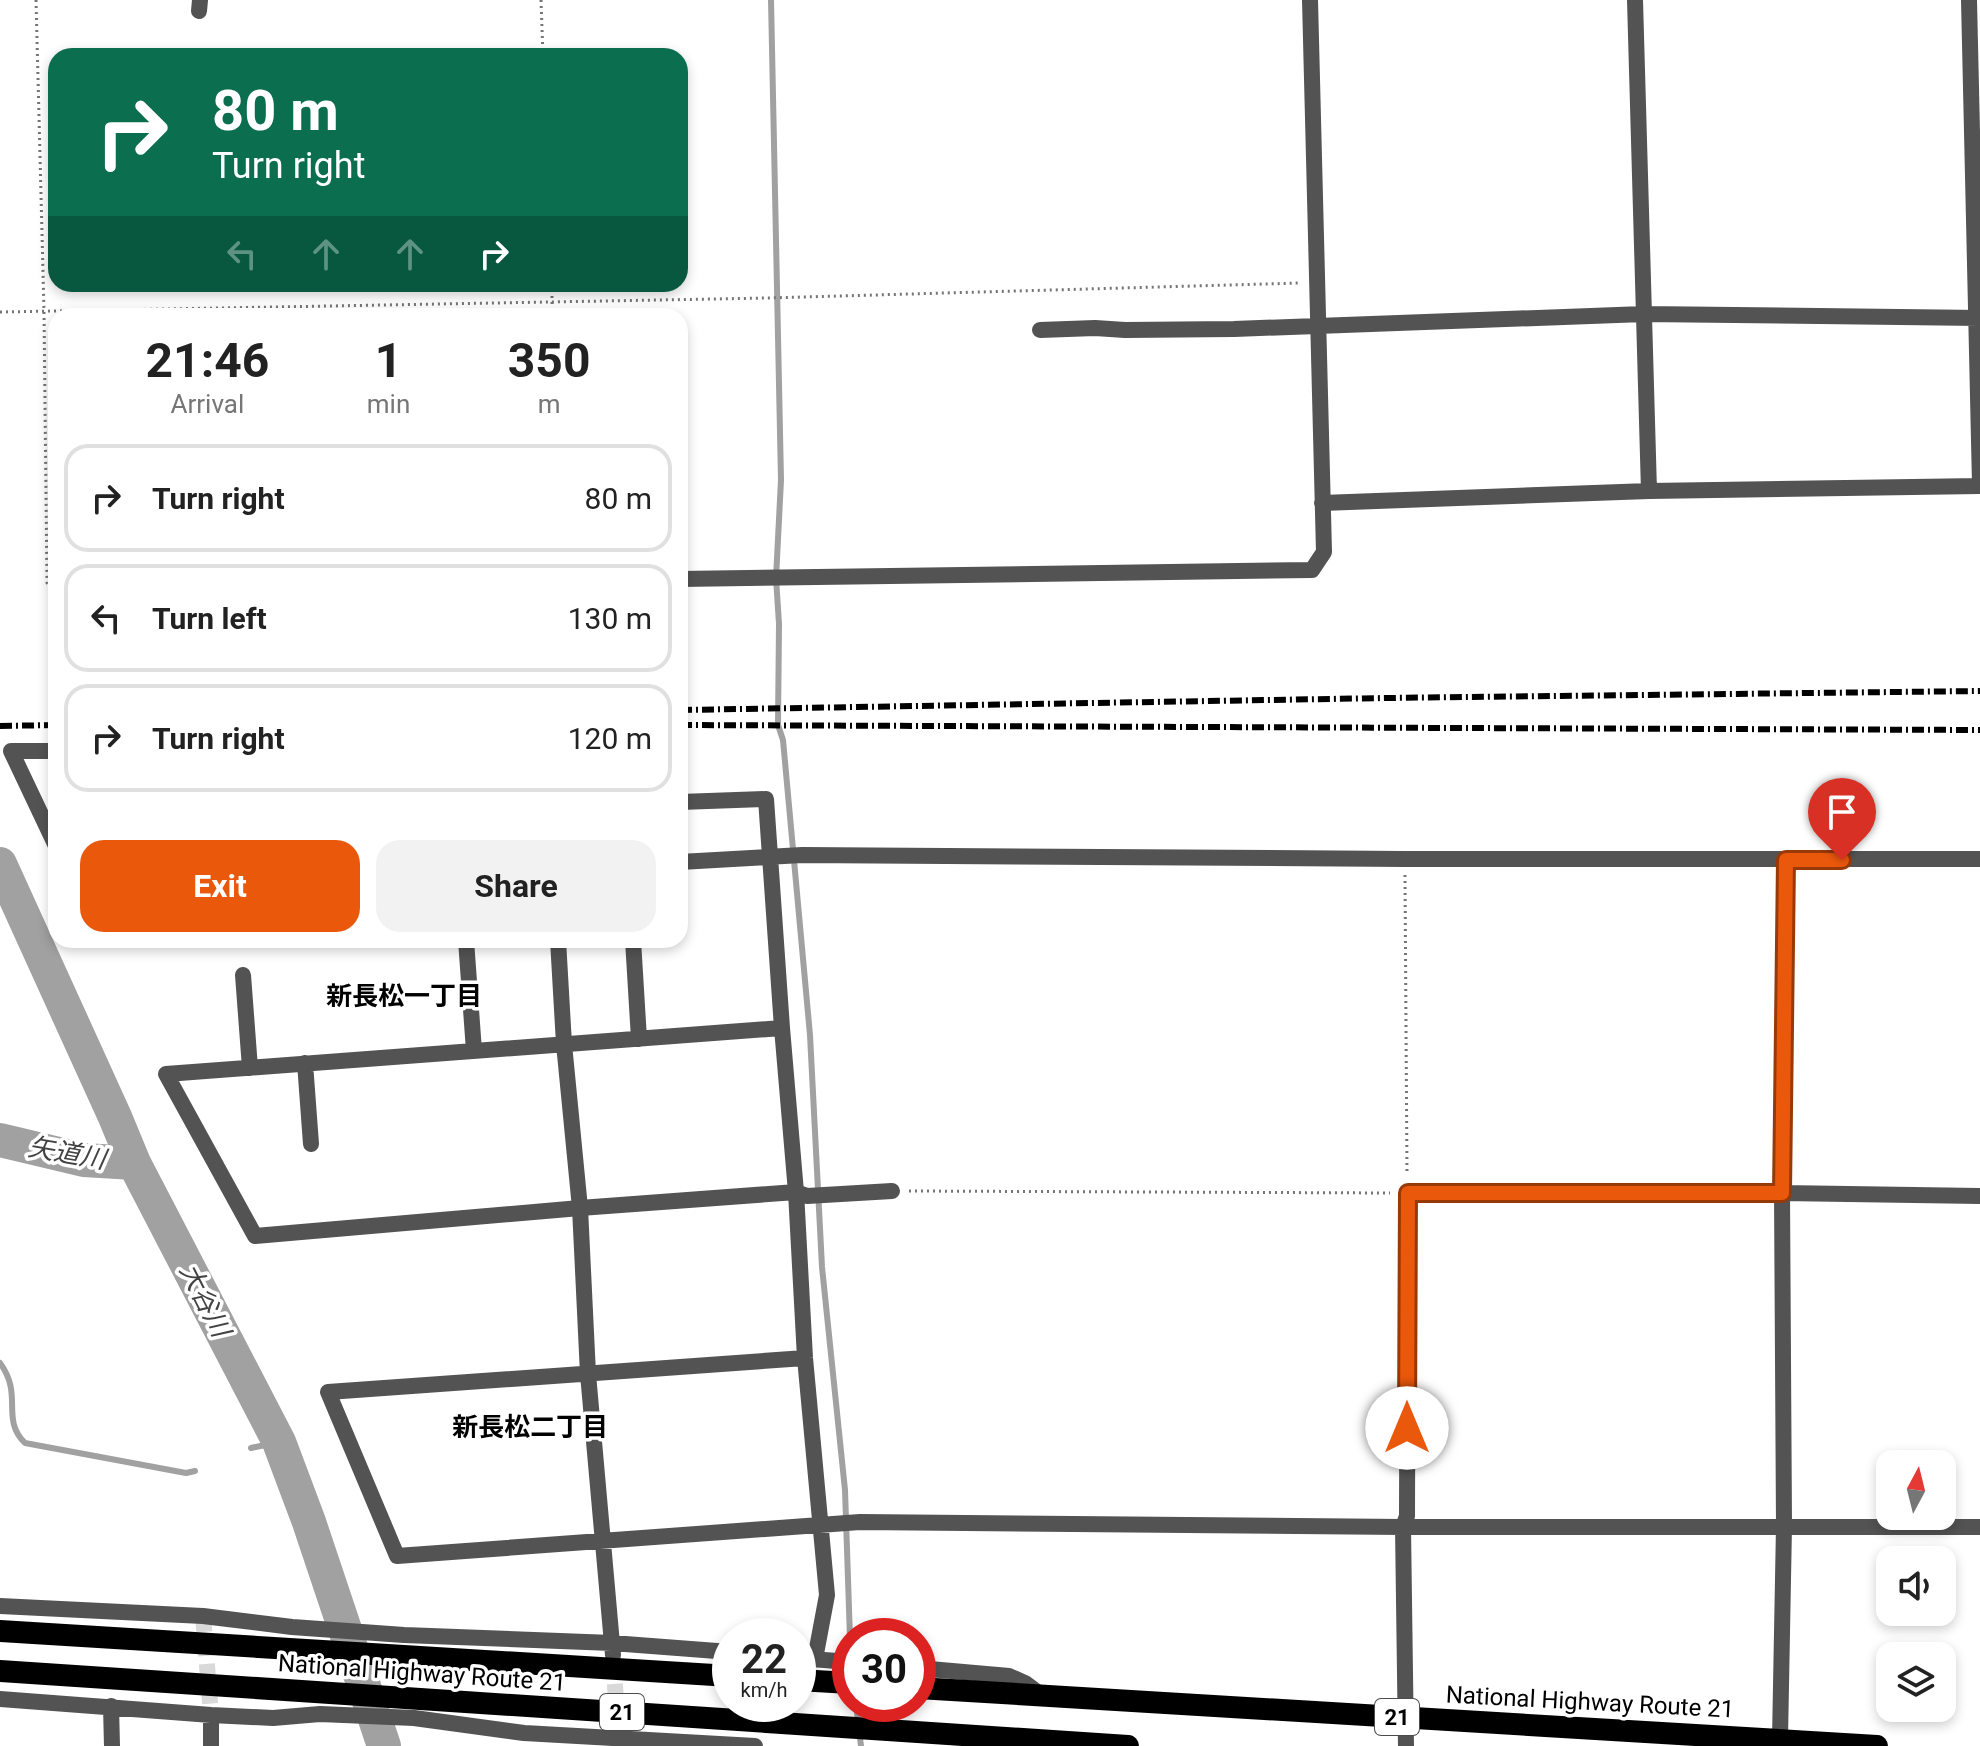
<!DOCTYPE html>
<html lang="en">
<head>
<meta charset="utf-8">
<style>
	body { margin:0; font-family:Roboto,"Noto Sans JP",sans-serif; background:#f2f2f2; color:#222; height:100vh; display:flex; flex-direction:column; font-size:30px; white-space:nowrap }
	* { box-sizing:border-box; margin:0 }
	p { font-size:26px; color:#767676 }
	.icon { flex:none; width:44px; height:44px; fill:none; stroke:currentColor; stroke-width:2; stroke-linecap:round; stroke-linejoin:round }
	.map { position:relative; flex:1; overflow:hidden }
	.details { position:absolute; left:48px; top:308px; width:640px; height:640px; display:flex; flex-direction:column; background:#fff; border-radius:24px; box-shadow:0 4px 12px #0003 }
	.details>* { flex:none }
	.guide { position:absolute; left:48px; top:48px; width:640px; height:244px; border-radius:24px; box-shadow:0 4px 12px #0003; background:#0b6e4f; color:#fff; overflow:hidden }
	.needle { width:52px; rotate:7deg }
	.buttons { position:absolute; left:1876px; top:1450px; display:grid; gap:16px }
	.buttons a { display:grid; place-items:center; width:80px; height:80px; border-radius:16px; background:#fff; box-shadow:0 4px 12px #0003; font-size:40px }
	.speed { position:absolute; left:712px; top:1618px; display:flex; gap:16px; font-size:40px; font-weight:700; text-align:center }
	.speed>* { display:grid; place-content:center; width:104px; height:104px; border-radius:50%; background:#fff; box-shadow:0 4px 12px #0003; line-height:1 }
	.speed small { font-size:20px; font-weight:400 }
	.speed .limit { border:12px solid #d22; background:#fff; color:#111 }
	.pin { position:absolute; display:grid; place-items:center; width:68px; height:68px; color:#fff; margin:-82px -34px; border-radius:50% 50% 50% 0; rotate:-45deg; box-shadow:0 0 8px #0007 }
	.pin .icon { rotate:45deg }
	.me { position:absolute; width:88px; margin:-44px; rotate:0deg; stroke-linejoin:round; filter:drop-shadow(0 0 6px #0008) }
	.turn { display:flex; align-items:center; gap:28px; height:168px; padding:0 32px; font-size:36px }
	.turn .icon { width:104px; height:104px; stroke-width:2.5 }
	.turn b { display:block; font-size:56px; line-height:68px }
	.lanes { display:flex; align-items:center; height:76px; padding:0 32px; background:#0003; justify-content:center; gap:40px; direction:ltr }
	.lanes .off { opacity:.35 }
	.eta { display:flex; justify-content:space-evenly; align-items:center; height:136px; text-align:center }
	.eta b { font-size:48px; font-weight:700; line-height:56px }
	.cta { display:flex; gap:16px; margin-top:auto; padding:16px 32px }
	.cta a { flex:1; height:92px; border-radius:24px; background:#ea580c; color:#fff; font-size:32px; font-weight:700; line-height:92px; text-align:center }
	.cta a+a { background:#f2f2f2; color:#222 }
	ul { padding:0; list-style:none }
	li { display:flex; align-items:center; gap:24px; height:108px; margin:0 16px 12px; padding:0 16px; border:4px solid #e0e0e0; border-radius:24px }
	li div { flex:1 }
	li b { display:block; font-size:30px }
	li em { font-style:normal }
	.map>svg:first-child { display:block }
</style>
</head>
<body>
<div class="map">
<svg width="1980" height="1746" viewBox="0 0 1980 1746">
	<rect width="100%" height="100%" fill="#fff"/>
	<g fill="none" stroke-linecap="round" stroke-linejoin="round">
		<!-- stream -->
		<path stroke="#a1a1a1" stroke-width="6" d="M771,0l10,480 -5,98 3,46 -1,101 5,15 27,295 12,232 23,223 5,148
			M0,1363c24,33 0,55 25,80l161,30 9,-2
			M251,1448l28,-6
			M856,1704l5,42"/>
		<!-- river -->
		<path stroke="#a1a1a1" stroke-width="34" d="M0,864l115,253 19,46 145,279 30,80 75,224
			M0,1140l84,20 50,3"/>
		<!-- minor-tunnel -->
		<path stroke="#d9d9d9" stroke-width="16" stroke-dasharray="16 8" stroke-linecap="butt" d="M203,1616l8,99
			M613,1660l5,66"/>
		<!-- path -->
		<path stroke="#757575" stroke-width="3" stroke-dasharray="2 4" stroke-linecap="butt" d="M36,0l8,311 3,272 9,8
			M541,0l2,56
			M552,284v32
			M0,312l768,-14 532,-15
			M1405,875l2,300
			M909,1191l481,2"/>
		<!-- minor -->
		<path stroke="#535353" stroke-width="16" d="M1635,0l14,491
			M1969,0l11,484
			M199,11l1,-11
			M1040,330l55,-2 30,2 109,-1 410,-15 336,4
			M1322,503l327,-12 331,-5
			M680,579l632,-9 12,-18 -14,-552
			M56,751h-45l45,95
			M680,802l86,-3 16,229 14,164 9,166 22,237 -12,64
			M680,862l122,-7 603,4h575
			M466,940l8,111
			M558,940l6,104 16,164 8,166 25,281
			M633,940l6,99
			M243,975l7,93
			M782,1028l-616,46 89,162 325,-28 216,-16 11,4 85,-5
			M305,1063l6,81
			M805,1358l-477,34 69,164 463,-34 543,5h577
			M0,1606l203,10 89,11 112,8 208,8 118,9
			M798,1658l52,4
			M918,1668l91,8 16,7 16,12
			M0,1699l211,16 62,3 47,-4 94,4 110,15 231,13
			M111,1706l1,40
			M1780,1739l4,-213 -2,-333 4,-333
			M211,1746v-31
			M1406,1746l-3,-219 4,-11 1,-323h374l198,3"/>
		<!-- trunk -->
		<path stroke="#000" stroke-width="22" d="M0,1631l730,45
			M0,1671l1128,75
			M798,1680l52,3
			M918,1688l959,58"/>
		<!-- rail -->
		<path stroke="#000" stroke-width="6" stroke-dasharray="12 4 2 4" stroke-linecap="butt" d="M680,710l706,-12 594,-7
			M680,725l1300,5
			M0,726l56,-1"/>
	</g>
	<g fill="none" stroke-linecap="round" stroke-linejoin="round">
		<!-- route casing -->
		<g stroke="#983908" stroke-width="20">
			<path id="route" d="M1407,1428l1,-235h374l4,-333h56"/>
		</g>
		<!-- route -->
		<use href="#route" stroke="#ea580c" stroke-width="14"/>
	</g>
	<g text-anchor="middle" stroke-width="7" stroke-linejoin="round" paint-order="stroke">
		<!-- shield labels -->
		<g fill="#fff" stroke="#4c4c4c" stroke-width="2">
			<rect x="600" y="1694" width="44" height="36" rx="6"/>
			<rect x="1375" y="1699" width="44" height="36" rx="6"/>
		</g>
		<g font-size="22" font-weight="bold" fill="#000">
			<text x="622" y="1720">21</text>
			<text x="1397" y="1725">21</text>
		</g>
		<!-- street labels -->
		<g font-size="24" fill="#000" stroke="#fff">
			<text transform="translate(422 1673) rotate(4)" y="8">National Highway Route 21</text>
			<text transform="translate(1590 1702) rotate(3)" y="8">National Highway Route 21</text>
		</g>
		<!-- neighbourhood labels -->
		<g font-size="26" font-weight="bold" fill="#000" stroke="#fff">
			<text x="404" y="1005">新長松一丁目</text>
			<text x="530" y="1436">新長松二丁目</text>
		</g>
		<!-- water labels -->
		<g font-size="26" font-style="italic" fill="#424242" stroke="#fff">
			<text transform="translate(67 1153) rotate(10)" y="9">矢道川</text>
			<text transform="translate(205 1300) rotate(63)" y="9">大谷川</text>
		</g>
	</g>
</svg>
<div class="buttons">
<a><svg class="needle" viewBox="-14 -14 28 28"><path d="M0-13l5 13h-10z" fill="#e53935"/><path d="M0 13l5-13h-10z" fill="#767676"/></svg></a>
<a><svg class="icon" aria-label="sound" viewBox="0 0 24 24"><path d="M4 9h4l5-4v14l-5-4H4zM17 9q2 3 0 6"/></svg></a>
<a><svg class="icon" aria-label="layers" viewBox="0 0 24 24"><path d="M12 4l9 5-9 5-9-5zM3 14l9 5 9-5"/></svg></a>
</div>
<div class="speed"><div>22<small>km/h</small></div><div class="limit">30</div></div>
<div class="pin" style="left:1842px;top:860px;background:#d93025"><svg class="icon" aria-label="arrive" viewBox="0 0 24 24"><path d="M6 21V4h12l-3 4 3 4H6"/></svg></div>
<svg class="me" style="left:1407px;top:1428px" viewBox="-20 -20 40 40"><circle r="19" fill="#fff"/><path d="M0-13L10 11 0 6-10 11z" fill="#ea580c"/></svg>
<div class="guide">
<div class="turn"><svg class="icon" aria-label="right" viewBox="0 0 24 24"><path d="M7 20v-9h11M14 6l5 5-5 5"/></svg><div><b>80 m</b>Turn right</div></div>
<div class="lanes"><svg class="icon off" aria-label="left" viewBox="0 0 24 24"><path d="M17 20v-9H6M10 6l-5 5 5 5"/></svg><svg class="icon off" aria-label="ahead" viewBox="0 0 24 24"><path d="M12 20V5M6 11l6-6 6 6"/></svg><svg class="icon off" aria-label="ahead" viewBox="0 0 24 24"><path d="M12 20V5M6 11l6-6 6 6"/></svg><svg class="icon" aria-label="right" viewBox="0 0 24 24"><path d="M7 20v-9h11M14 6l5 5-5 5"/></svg></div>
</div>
<section class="details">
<div class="eta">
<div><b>21:46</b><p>Arrival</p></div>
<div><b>1</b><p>min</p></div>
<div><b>350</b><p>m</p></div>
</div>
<ul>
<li><svg class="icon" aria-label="right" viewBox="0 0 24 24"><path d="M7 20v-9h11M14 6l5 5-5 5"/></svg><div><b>Turn right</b></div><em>80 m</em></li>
<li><svg class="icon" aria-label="left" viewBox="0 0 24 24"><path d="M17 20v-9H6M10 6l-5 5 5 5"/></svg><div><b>Turn left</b></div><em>130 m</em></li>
<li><svg class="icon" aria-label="right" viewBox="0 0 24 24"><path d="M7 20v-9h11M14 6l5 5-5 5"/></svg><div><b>Turn right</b></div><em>120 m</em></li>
</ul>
<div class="cta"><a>Exit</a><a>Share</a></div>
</section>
</div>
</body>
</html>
